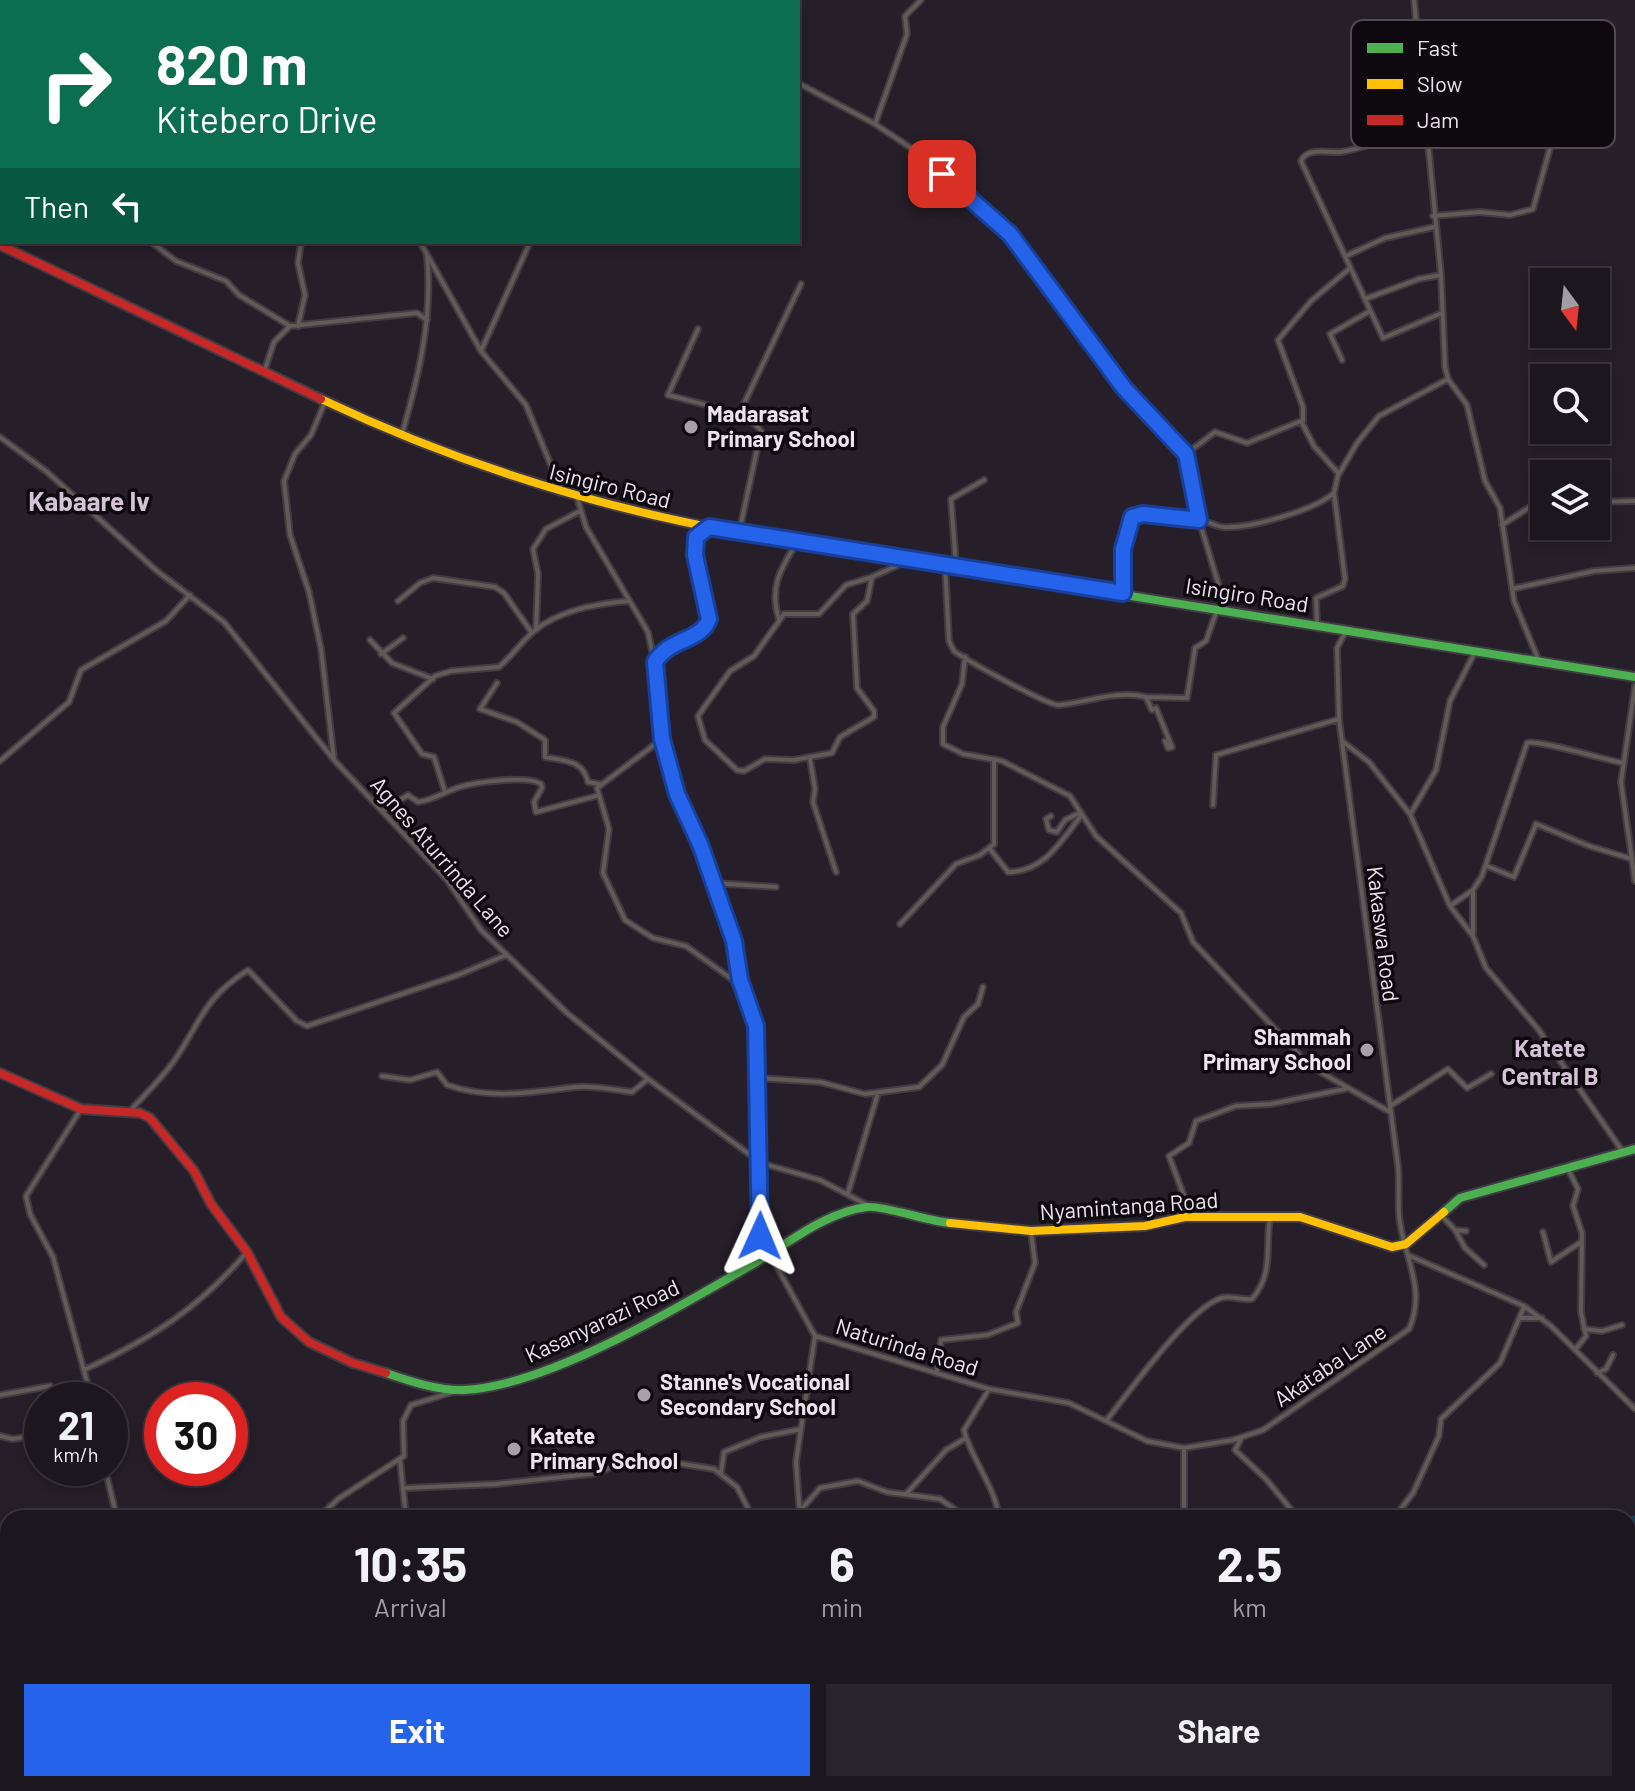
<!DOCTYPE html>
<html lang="en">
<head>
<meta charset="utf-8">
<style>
	body { margin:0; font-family:Barlow,sans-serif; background:#29232b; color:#f1f3f6; height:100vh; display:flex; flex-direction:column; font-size:30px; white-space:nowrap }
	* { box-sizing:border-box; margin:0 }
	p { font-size:26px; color:#a09fa4 }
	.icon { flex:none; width:44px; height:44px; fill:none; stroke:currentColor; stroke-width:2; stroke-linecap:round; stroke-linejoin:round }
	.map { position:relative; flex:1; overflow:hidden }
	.panel { position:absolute; left:0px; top:1510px; width:1636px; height:282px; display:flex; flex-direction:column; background:#1c161e; border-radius:24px 24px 0 0; box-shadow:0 4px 12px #0003,0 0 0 2px #3a353c }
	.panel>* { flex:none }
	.banner { position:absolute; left:0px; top:0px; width:800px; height:244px; box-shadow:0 4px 12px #0003,0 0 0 2px #3a353c; background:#0b6e4f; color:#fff; overflow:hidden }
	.needle { width:52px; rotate:165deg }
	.buttons { position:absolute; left:1530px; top:268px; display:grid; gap:16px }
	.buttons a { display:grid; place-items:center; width:80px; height:80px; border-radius:0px; background:#1c161e; box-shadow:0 4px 12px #0003,0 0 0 2px #3a353c; font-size:40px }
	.speed { position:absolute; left:24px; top:1382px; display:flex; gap:16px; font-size:40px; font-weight:700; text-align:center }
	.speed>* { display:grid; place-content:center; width:104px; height:104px; border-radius:50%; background:#1c161e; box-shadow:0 4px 12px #0003,0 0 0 2px #3a353c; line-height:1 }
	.speed small { font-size:20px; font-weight:400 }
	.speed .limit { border:12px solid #d22; background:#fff; color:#111 }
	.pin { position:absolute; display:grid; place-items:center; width:68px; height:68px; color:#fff; margin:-34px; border-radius:16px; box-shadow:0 4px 12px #0006 }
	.me { position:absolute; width:88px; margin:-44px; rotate:1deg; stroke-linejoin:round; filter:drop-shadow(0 0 6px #0008) }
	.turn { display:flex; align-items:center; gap:28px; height:168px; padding:0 24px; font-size:36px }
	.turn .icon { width:104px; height:104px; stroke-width:2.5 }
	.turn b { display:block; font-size:56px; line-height:68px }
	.then { display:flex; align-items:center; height:76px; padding:0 24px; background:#0003; gap:16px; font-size:30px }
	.eta { display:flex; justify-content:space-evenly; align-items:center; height:136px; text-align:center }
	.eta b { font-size:48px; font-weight:700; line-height:56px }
	.cta { display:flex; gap:16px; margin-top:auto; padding:16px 24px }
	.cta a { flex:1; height:92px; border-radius:0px; background:#2563eb; color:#fff; font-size:32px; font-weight:700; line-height:92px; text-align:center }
	.cta a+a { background:#29232b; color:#f1f3f6 }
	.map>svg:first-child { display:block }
</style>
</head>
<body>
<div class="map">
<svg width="1635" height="1791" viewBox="0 0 1635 1791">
	<rect width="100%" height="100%" fill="#261e28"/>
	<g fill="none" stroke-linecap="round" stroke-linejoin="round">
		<!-- river -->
		<path stroke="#114554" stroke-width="9" d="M1628,1524l7,-4
			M1628,1572l7,11 -7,9
			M1470,1791l3,-7"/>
		<!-- street casing -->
		<g stroke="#413b43" stroke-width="8">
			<path id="street" d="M228,0l2,2
				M1414,0l27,275 4,92 3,12 19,26 18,76 15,27 14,93 25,60
				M728,2l1,-2
				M0,49l2,-1
				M798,83l77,41 45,30 90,80 114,154 62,66 13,66 27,89
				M875,124l32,-90 -2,-18 16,-16
				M1425,131c-31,3 -56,17 -85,21 -14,1 -33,-5 -39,9l82,177 59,-25
				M0,137l2,3
				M1433,216l47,-4 30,3 23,-6 29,-104
				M151,242l25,19 50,20 13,14 51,31
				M420,242l61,109 45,54 36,87
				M1346,256l39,-18 49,-11
				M1365,299l54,-20 22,-4
				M298,326l7,-31 -7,-32 3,-21
				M698,329l-30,66c21,6 83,18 93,36l-22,102
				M481,351l49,-109
				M1342,360l-12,-26 40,-23
				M264,372l10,-30 16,-16 127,-13 10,7
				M325,402l-14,33 -16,19 -11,27 6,54 19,57 12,57 13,111
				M738,416l63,-132
				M1303,421v-14l-25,-67 33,-39 38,-32
				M402,434c17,-59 31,-117 25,-179
				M0,437l46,34 111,100 67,51 110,138 113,120 34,50 86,83 81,66 113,84 59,17 47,25
				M1186,454l29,-22 32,11 54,-22 13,25 25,28 18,-31 22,-27 69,-37
				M577,497l9,30 62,105 6,28
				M1596,502l39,-1
				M1502,525l42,-27
				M706,528l-5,2 -7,17 15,72c-8,23 -40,20 -54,43l7,77 15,55 23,50 34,97 6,39 16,46 4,210 55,100 -19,126 4,56
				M945,566l4,75 5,10c12,9 94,55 105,54 30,-3 57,-15 87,-8l6,13 4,-2 16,39 -4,1 -3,-7
				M956,566l-5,-67 33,-19
				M872,577l-26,8 -27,29h-35l-30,42 -24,15 -32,45 7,24 32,30 7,1 21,-12 29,1 38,-7 8,-16 34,-20v-6l-17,-23 -4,-74 14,-13 5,-24 35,-16
				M1512,589l82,-18 41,-3
				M1123,593v-44l9,-32c14,-4 51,0 67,3 8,1 16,6 24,7 26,2 92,-17 111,-34
				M398,601l22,-18 13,-5 62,9 9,6 28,40
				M779,619c-10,-30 1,-50 17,-75
				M1317,624l-1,-26 27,-12 2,-7 -11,-86 4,-18
				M536,630l2,-56 -5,-25 13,-20 34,-18
				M370,640l22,23 41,16
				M381,654l22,-16
				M965,657l-3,27 -19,43v17l20,10 39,7 68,35 26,40 85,77 12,29 117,124 80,46
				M497,683l-17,26 37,13 28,18v17c20,4 38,3 43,25l11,2
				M1635,686l-14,96 14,99
				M1146,697l41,1 8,-50 11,-7 11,-31
				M662,739l-65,49 12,41 -6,44 22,47 28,18 33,8 54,39
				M1342,741l27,21 41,52 40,92 23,30 13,32 52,61 85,123
				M810,759l5,30 -2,13 23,70
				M0,761l69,-59 12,-32 85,-49 24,-26
				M445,792l-11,-35 -12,-3 -28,-41 41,-37 16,-5 48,-4c13,-11 22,-25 35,-36 26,-21 61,-27 94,-30
				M1213,805l3,-50 123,-36
				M383,811l25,-16 10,7c15,-2 28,-11 42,-15 16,-5 68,-12 81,-3l1,4 -8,14 2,10 60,-16
				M1411,813l25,-43 14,-69 25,-49
				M1051,816l-5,3 3,11 8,2 8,-12 14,-7
				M990,849l18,23c36,0 53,-31 73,-56
				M1487,866l27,11 22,-53 53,22 43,13
				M713,883l63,4
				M1450,906l23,-16 9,-14 45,-133c10,-4 78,17 96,20
				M900,924l56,-60 24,-9 14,-11v-85
				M1473,933v-43
				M382,1076l28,4 27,-8 10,13c43,15 85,7 129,2 18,-2 38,3 56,5l16,-13
				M759,1078l61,4 45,12 54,-7 23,-22 22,-48 14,-13 5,-17
				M1390,1106l58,-37 19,19 24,-14
				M81,1109l-55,87 4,18 23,43 39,143
				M129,1112c16,-18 36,-36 49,-57 25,-39 28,-58 70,-85l49,51 10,5 151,-51 48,-20
				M1568,1169l10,20 -5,17 9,27 -1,79 5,24 -11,14
				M848,1193l30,-100
				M1441,1215l14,15 11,1
				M1185,1217l-1,-21 -15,-40 20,-13 7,-22 40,-15 35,-2 74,-15
				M1455,1230l10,18 19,17
				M1543,1232l8,30 30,-20
				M1410,1256l114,50 27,20 84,83
				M1520,1318h22
				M1584,1329l18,2 20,-6
				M815,1336l174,53 80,14 78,38 37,7 49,-8 30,-10 146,-101c17,-38 -3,-68 -9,-106 -3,-18 0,-39 -2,-57l-59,-447 -2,-71 9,-17
				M86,1369c66,-31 113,-61 161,-117
				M937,1371l4,-31 46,-5 31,-12 -2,-11 19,-49 -4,-32
				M1597,1373l9,-4 7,-14
				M989,1389l-25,41c5,25 38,68 33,88
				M0,1395l50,-9 5,14
				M1106,1421c23,-29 82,-112 115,-123 10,-3 21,3 31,1 22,-25 13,-52 18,-81
				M0,1436l13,3 29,-5
				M1241,1439l-6,11 31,29 32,39
				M1184,1448v70
				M400,1460l6,58
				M105,1468l12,50
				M721,1473l3,-21 37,-15 40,-8
				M406,1488l91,-4 102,-11 26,-13 25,-1 64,10 23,18 16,31
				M907,1493l39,-43 20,-12
				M799,1512l21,-24 38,-7 29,11 53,7 27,19
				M318,1518l20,-19 66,-43 -1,-35 8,-16 49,-15
				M1394,1518l19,-25 26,-57 2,-17 59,-56 24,-56
				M0,1656l8,1
				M1628,1658l7,3
				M1628,1687l7,-1
				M1628,1743l7,5
				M127,1784l4,7
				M467,1784l72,4 20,-4
				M759,1784l1,7
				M1017,1784l4,7
				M0,1790l37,-6
				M94,1791l2,-7
				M352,1791l18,-7
				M560,1791l-1,-4 11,-3
				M1040,1791l4,-7"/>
		</g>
		<!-- fast casing -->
		<g stroke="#413b43" stroke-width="12">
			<path id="fast" d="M776,539l859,138
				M1444,1212l16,-14 175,-49
				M386,1373c23,8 53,18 77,17 85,-3 221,-86 295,-129 33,-20 69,-49 109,-54 15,-2 61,14 83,16"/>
		</g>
		<!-- slow casing -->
		<g stroke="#413b43" stroke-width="12">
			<path id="slow" d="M321,399c145,69 297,115 455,140
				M950,1223l81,8 114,-5 40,-9h115l92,30 14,-3 38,-32"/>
		</g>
		<!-- jam casing -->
		<g stroke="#413b43" stroke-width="12">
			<path id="jam" d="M0,245l321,154
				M0,1073l81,36 59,4 10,5 44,53 17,33 36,48 34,65 28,25 44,21 33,10"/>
		</g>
		<!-- street -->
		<use href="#street" stroke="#625a57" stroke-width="4"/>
		<!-- fast -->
		<use href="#fast" stroke="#4caf50" stroke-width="8"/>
		<!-- slow -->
		<use href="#slow" stroke="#ffc107" stroke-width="8"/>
		<!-- jam -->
		<use href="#jam" stroke="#c62828" stroke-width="8"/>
	</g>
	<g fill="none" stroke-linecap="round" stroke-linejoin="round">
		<!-- route casing -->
		<g stroke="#184099" stroke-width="20">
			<path id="route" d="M760,1236l-4,-210 -16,-46 -6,-39 -34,-97 -23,-50 -15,-55 -7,-77c14,-24 46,-20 54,-43l-14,-64 1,-18 13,-10 414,66v-44l9,-32 11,-3 56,6 -13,-66 -62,-66 -114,-154 -68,-60"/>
		</g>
		<!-- route -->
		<use href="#route" stroke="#2563eb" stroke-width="14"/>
	</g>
	<!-- markers -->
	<g fill="#a79fa9" stroke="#0e080f" stroke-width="3">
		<circle cx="691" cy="427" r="8"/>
		<circle cx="1367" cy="1050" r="8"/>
		<circle cx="644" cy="1395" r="8"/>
		<circle cx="514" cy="1449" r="8"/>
	</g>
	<g text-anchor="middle" stroke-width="7" stroke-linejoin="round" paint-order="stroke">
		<!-- poi labels -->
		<g font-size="22" font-weight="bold" fill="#ede4ef" stroke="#0e080f" text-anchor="start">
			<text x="707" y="422">Madarasat<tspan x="707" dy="25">Primary School</tspan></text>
			<text x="1351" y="1045" text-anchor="end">Shammah<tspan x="1351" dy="25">Primary School</tspan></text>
			<text x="660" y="1390">Stanne's Vocational<tspan x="660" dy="25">Secondary School</tspan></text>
			<text x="530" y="1444">Katete<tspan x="530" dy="25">Primary School</tspan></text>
		</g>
		<!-- street labels -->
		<g font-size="22" fill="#ede4ef" stroke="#0e080f">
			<text transform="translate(610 486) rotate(14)" y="8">Isingiro Road</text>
			<text transform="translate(1247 595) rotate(9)" y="8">Isingiro Road</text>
			<text transform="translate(442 857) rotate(49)" y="8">Agnes Aturrinda Lane</text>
			<text transform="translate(1383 934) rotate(83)" y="8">Kakaswa Road</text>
			<text transform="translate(1129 1206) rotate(-4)" y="8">Nyamintanga Road</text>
			<text transform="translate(602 1321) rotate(-25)" y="8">Kasanyarazi Road</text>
			<text transform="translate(907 1347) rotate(17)" y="8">Naturinda Road</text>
			<text transform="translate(1330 1365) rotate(-34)" y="8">Akataba Lane</text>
		</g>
		<!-- neighbourhood labels -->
		<g font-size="24" font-weight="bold" fill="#d4c2d7" stroke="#0e080f">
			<text x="1550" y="1057">Katete<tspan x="1550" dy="28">Central B</tspan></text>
		</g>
		<!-- quarter labels -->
		<g font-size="26" font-weight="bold" fill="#d4c2d7" stroke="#0e080f">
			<text x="89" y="511">Kabaare Iv</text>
		</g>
	</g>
	<!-- legend -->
	<rect x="1351" y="20" width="264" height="128" rx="12" fill="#0e080f" stroke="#514a52" stroke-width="2"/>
	<rect x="1367" y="43" width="36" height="10" fill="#4caf50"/>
	<rect x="1367" y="79" width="36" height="10" fill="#ffc107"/>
	<rect x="1367" y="115" width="36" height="10" fill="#c62828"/>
	<g font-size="22" fill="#ede4ef">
		<text x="1417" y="56">Fast</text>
		<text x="1417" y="92">Slow</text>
		<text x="1417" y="128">Jam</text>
	</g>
</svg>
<div class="buttons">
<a><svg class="needle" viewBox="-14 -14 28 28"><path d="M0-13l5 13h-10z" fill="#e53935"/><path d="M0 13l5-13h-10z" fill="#a09fa4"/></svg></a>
<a><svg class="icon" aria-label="search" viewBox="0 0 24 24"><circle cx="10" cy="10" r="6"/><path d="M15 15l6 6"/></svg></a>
<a><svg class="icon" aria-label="layers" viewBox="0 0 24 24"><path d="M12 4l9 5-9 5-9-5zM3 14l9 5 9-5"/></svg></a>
</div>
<div class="speed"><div>21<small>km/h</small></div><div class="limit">30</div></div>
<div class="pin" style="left:942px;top:174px;background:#d93025"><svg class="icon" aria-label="arrive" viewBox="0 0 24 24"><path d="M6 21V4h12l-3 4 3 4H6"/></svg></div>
<svg class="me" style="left:760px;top:1236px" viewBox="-20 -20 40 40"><path d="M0-17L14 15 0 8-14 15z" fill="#2563eb" stroke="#fff" stroke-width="4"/></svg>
<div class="banner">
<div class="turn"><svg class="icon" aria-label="right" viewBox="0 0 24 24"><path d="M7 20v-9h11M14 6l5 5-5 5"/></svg><div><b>820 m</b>Kitebero Drive</div></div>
<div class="then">Then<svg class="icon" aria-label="left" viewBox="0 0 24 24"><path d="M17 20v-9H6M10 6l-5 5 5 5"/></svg></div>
</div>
<section class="panel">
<div class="eta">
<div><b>10:35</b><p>Arrival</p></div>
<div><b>6</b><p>min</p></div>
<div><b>2.5</b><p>km</p></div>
</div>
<div class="cta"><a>Exit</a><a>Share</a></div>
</section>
</div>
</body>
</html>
